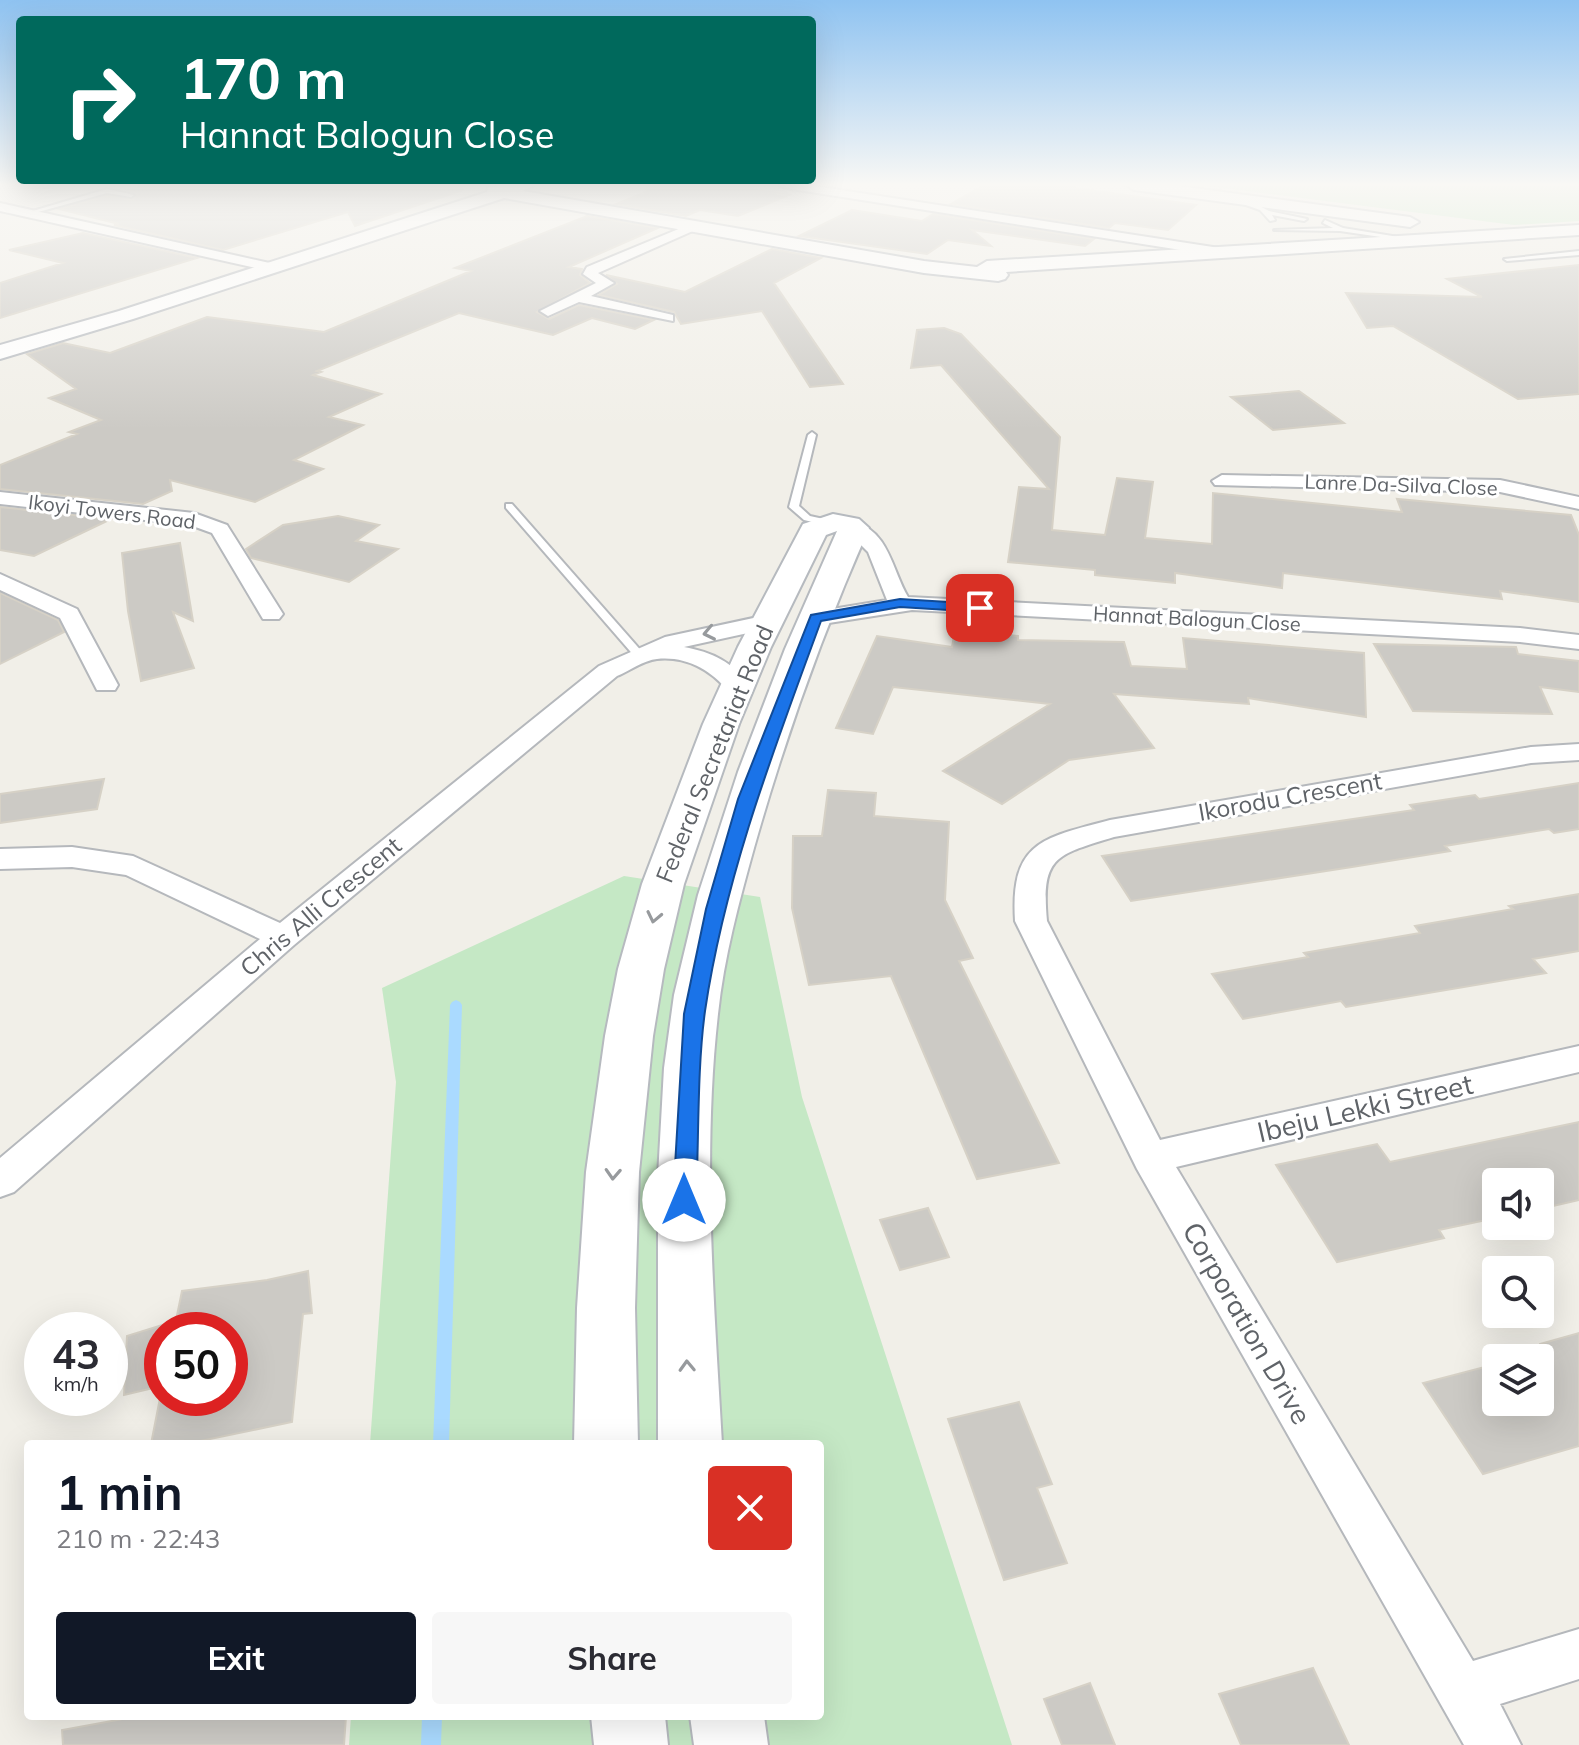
<!DOCTYPE html>
<html lang="en">
<head>
<meta charset="utf-8">
<style>
	body { margin:0; font-family:Mulish,sans-serif; background:#f7f7f7; color:#2b2b33; height:100vh; display:flex; flex-direction:column; font-size:30px; white-space:nowrap }
	* { box-sizing:border-box; margin:0 }
	p { font-size:26px; color:#7c7c81 }
	.icon { flex:none; width:44px; height:44px; fill:none; stroke:currentColor; stroke-width:2; stroke-linecap:round; stroke-linejoin:round }
	.map { position:relative; flex:1; overflow:hidden }
	.sheet { position:absolute; left:24px; top:1440px; width:800px; height:280px; display:flex; flex-direction:column; background:#fff; border-radius:8px; box-shadow:0 8px 32px #0002 }
	.sheet>* { flex:none }
	.top-card { position:absolute; left:16px; top:16px; width:800px; height:168px; border-radius:8px; box-shadow:0 8px 32px #0002; background:#00695c; color:#fff; overflow:hidden }
	.fabs { position:absolute; left:1482px; top:1168px; display:grid; gap:16px }
	.fabs a { display:grid; place-items:center; width:72px; height:72px; border-radius:8px; background:#fff; box-shadow:0 8px 32px #0002; font-size:40px }
	.speed { position:absolute; left:24px; top:1312px; display:flex; gap:16px; font-size:40px; font-weight:700; text-align:center }
	.speed>* { display:grid; place-content:center; width:104px; height:104px; border-radius:50%; background:#fff; box-shadow:0 8px 32px #0002; line-height:1 }
	.speed small { font-size:20px; font-weight:400 }
	.speed .limit { border:12px solid #d22; background:#fff; color:#111 }
	.pin { position:absolute; display:grid; place-items:center; width:68px; height:68px; color:#fff; margin:-34px; border-radius:16px; box-shadow:0 4px 12px #0006 }
	.me { position:absolute; width:88px; margin:-44px; rotate:0deg; stroke-linejoin:round; filter:drop-shadow(0 0 6px #0008) }
	.turn { display:flex; align-items:center; gap:28px; height:168px; padding:0 32px; font-size:36px }
	.turn .icon { width:104px; height:104px; stroke-width:2.5 }
	.turn b { display:block; font-size:56px; line-height:68px }
	.round { display:grid; place-items:center; flex:none; width:84px; height:84px; border-radius:8px; background:#f7f7f7 }
	.summary { display:flex; align-items:center; justify-content:space-between; height:136px; padding:0 32px }
	h1 { font-size:48px; font-weight:700; line-height:60px; color:#111827 }
	.button { display:flex; gap:16px; margin-top:auto; padding:16px 32px }
	.button a { flex:1; height:92px; border-radius:8px; background:#111827; color:#fff; font-size:32px; font-weight:700; line-height:92px; text-align:center }
	.button a+a { background:#f7f7f7; color:#2b2b33 }
	.map>svg:first-child { display:block }
</style>
</head>
<body>
<div class="map">
<svg width="1579" height="1745" viewBox="0 0 1579 1745">
	<rect width="100%" height="100%" fill="#f1efe8"/>
	<!-- green -->
	<path fill="#c5e8c5" d="M1200,185h379v36l-65,4z
		M624,876l136,21 42,200 210,648h-663l2,-29h469v-272h-450l26,-362 -14,-94z"/>
	<g fill="none" stroke-linecap="round" stroke-linejoin="round">
		<!-- stream -->
		<path fill="#aadaff" fill-rule="evenodd" d="M456,1000l4,2 2,3 -13,439h-16l17,-439 2,-3z
			M422,1716h20l-1,29h-20z"/>
	</g>
	<!-- building -->
	<path fill="#cccac5" stroke="#d6d1c6" stroke-width="2" d="M150,185h312l1,5 -108,36 -7,-14 -125,38 -109,-25 5,-1 -60,-15 48,-13 26,4 4,-7 -9,-3z
		M647,185h111l-8,4 39,6 -51,21 -38,-6 -14,6 -70,-12 30,-12z
		M984,185h70l142,20 -28,25 -53,-7 -6,5 -158,-24z
		M852,210l70,11 11,-7 161,25 -9,7 -113,-16 19,16 -43,-6 -21,14 -128,-18z
		M587,216l71,12 -89,39 13,2 -2,6 10,8 -53,29 12,7 30,-14 75,15 -19,9 -43,-11 -39,17 -94,-22 -142,58 4,1 -8,3 68,19 -52,23 34,8 -69,35 29,9 -68,33 -85,-22 2,11 -29,13 -143,-15v-24l77,-31 -8,-2 32,-12 -52,-22 27,-9 -49,-35 36,-11 47,10 97,-36 117,15 147,-61 -16,-3z
		M83,233l114,25 -197,60v-35l63,-20 -54,-13z
		M772,249l49,9 -47,25 69,101 -33,3 -48,-76 -81,13 -7,-12 -75,-17 18,-11 -11,-9 79,17z
		M1579,265v129l-61,5 -125,-73 -26,2 -21,-35 136,4 -35,-18z
		M944,328l17,6 99,103 -8,93 53,5 12,-57 36,4 -8,56 67,6 1,-51 189,19 -5,-13 174,16 8,20v67l-79,-11 2,8 -219,-26 -1,15 -107,-15v10l-80,-8v-5l-87,-8 11,-75 30,2 -108,-124 -30,3 6,-38z
		M1299,391l45,32 -71,7 -42,-33z
		M0,507l111,12 -77,37 -34,-6z
		M338,516l41,9 -23,16 42,8 -49,33 -98,-24 -5,-9 37,-24z
		M180,543l13,78 -20,-9 21,56 -53,13 -13,-70 -6,-58z
		M0,593l58,27 6,12 -64,32z
		M955,630l63,6v4l106,2 7,24 56,3 -4,-31 181,15 2,64 -118,-19 1,6 -135,-10 40,54 -85,12 -67,44 -59,-33 107,-67 -157,-17 -20,47 -37,-6 41,-92 75,11z
		M1374,644l142,3 2,7 61,7v31l-39,-5 12,27 -139,-3z
		M104,779l-7,30 -97,14v-29z
		M1579,783v46l-25,4 -5,-4 -104,17 5,5 -98,16 -221,34 -29,-45 312,-46 -4,-5 65,-10 4,4z
		M828,790l48,3 -2,23 75,6 -4,78 28,58 -14,3 100,202 -82,16 -86,-203 -82,9 -17,-77 1,-72h29z
		M1579,894v57l-46,8 13,14 -200,34 -5,-6 -98,18 -31,-45 96,-17 -4,-4 116,-20 -5,-7 98,-17 -4,-3z
		M1579,1122v78l-39,9v-27h-44v36l-57,12 5,8 -107,24 -61,-97 101,-21 13,18z
		M928,1208l21,49 -49,13 -20,-50z
		M308,1271l4,42 -9,1 -11,108 -106,22h-35l9,-46h70v-68h-56l8,-39 85,-11z
		M162,1325v61l-38,9 3,-59z
		M1579,1333v113l-96,28 -60,-91 73,-19v38h44v-44h-22l22,-6v-8z
		M1019,1402l33,82 -15,4 30,75 -63,17 -56,-161z
		M1313,1668l36,77h-108l-22,-51z
		M1090,1683l25,62h-53l-18,-46z
		M139,1716h207l-2,29h-281l-1,-15z"/>
	<g fill="none" stroke-linecap="round" stroke-linejoin="round">
		<!-- lane casing -->
		<g stroke="#b5b8bc" stroke-width="4">
			<path id="lane" d="M107,189l27,6 -3,2 -24,-4 -76,21 -5,-1z
				M1235,199l19,4 15,8 38,8 -3,2 -32,-6 3,5 -5,1 -10,-11 -25,-9z
				M1325,220l18,8 68,11 -3,2 -68,-10 -66,-1 59,-2 -10,-5z
				M1579,251v4l-72,6 -3,-2z
				M812,432l4,3 -17,71 11,10 18,4 2,2 -5,3 -21,-5 -15,-13 19,-72z
				M506,504h6l132,150v4h-8l-130,-150z"/>
		</g>
		<!-- street casing -->
		<g stroke="#b5b8bc" stroke-width="4">
			<path id="street" d="M779,185h29l418,64 7,4 -7,4 -441,-69z
				M0,203l274,61 7,4 -7,4 -274,-61z
				M693,223l11,3 -106,47 16,10 -23,13 82,19v6l-94,-19 -31,14 -8,-5 56,-28 -13,-9 4,-7z
				M1222,475l278,5 79,17v12l-79,-17 -285,-7 -3,-4z
				M0,492l194,21 33,12 56,89 -4,5h-16l-51,-86 -22,-8 -190,-21z
				M854,522c35,9 38,48 54,75l612,31 59,7v14l-59,-7 -608,-32 -96,15 -8,-2 -4,-5 4,-5 79,-13 -19,-48 -24,-24z
				M0,574l77,35 41,76 -3,5h-18l-37,-72 -60,-28z
				M767,615l8,2 4,5 -4,5 -91,20c28,5 49,15 66,39l-4,5h-18c-17,-21 -42,-35 -71,-32 -13,1 -28,12 -40,17l-323,269 -280,247 -14,5v-39l260,-219 -134,-64 -54,-8 -72,2v-20l72,-2 61,9 147,67 319,-257 66,-29z
				M1579,744v16l-48,3 -417,74c-58,18 -73,19 -67,84l113,219 419,-94v26l-403,95 297,494 106,-32v50l-79,25 21,41h-57l-327,-576 -122,-248c-5,-79 27,-83 95,-101l421,-73z"/>
		</g>
		<!-- secondary casing -->
		<g stroke="#b6babf" stroke-width="4">
			<path id="secondary" d="M510,185h24l-11,6 401,70 53,6 10,-6 592,-36v10l-573,37 2,3 -3,4 -7,2 -74,-8 -420,-75 -371,121 -133,40v-14l119,-34 368,-119 1,-5z
				M1126,185h45l239,32 9,5 -9,5 -276,-37z
				M833,514l26,5 10,9c-46,104 -84,210 -115,320 -15,54 -30,109 -36,166 -16,142 -4,287 4,430h-64v-268l6,-108 10,-73 24,-100 40,-123 47,-123 52,-118 -11,4 -55,112 -32,77 -55,160 -20,85 -11,67 -14,136 -4,136 3,136h-64l3,-136 9,-136 19,-136 13,-67 24,-85 61,-160 35,-77 65,-123z
				M591,1716h74l3,29h-74z
				M690,1716h74l4,29h-74z"/>
		</g>
		<!-- lane -->
		<use href="#lane" fill="#fff" fill-rule="evenodd"/>
		<!-- street -->
		<use href="#street" fill="#fff" fill-rule="evenodd"/>
		<!-- secondary -->
		<use href="#secondary" fill="#fff" fill-rule="evenodd"/>
	</g>
	<!-- one-way arrows -->
	<defs><path id="oneway-chevron" d="M-2-3.5L2.5 0L-2 3.5" fill="none" stroke-width="1.6" stroke-linecap="round" stroke-linejoin="round" transform="scale(2)"/></defs>
	<g stroke="#979a9d">
		<use href="#oneway-chevron" transform="translate(709 633) rotate(168)"/>
		<use href="#oneway-chevron" transform="translate(654 917) rotate(102)"/>
		<use href="#oneway-chevron" transform="translate(613 1174) rotate(93)"/>
		<use href="#oneway-chevron" transform="translate(687 1366) rotate(-92)"/>
	</g>
	<!-- sky -->
	<linearGradient id="sky" x2="0" y2="1"><stop stop-color="#8fc3f1"/><stop offset="0.43" stop-color="#f9f8f5"/><stop offset="1" stop-color="#f9f8f5" stop-opacity="0"/></linearGradient>
	<rect width="1579" height="429" fill="url(#sky)"/>
	<!-- route -->
	<path fill="#1a73e8" stroke="#114b97" stroke-width="2" d="M900,599l80,5 7,4 -7,4 -80,-5 -79,14c-47,128 -96,255 -116,390 -8,58 -6,129 -9,189l-3,7 -9,3 -8,-3 -3,-7 11,-186 22,-105 32,-110 73,-184z"/>
	<g text-anchor="middle" stroke-width="6" stroke-linejoin="round" paint-order="stroke">
		<!-- far-street labels -->
		<g font-size="20" fill="#5f6368" stroke="#fff">
			<text transform="translate(1401 485) rotate(2)" y="7">Lanre Da-Silva Close</text>
			<text transform="translate(112 512) rotate(7)" y="7">Ikoyi Towers Road</text>
			<text transform="translate(1197 619) rotate(3)" y="7">Hannat Balogun Close</text>
		</g>
		<!-- street labels -->
		<g font-size="24" fill="#5f6368" stroke="#fff">
			<text transform="translate(715 754) rotate(-68)" y="8">Federal Secretariat Road</text>
			<text transform="translate(1290 797) rotate(-10)" y="8">Ikorodu Crescent</text>
			<text transform="translate(321 907) rotate(-40)" y="8">Chris Alli Crescent</text>
		</g>
		<!-- near-street labels -->
		<g font-size="28" fill="#5f6368" stroke="#fff">
			<text transform="translate(1365 1108) rotate(-13)" y="10">Ibeju Lekki Street</text>
			<text transform="translate(1247 1323) rotate(60)" y="10">Corporation Drive</text>
		</g>
	</g>
</svg>
<div class="fabs">
<a><svg class="icon" aria-label="sound" viewBox="0 0 24 24"><path d="M4 9h4l5-4v14l-5-4H4zM17 9q2 3 0 6"/></svg></a>
<a><svg class="icon" aria-label="search" viewBox="0 0 24 24"><circle cx="10" cy="10" r="6"/><path d="M15 15l6 6"/></svg></a>
<a><svg class="icon" aria-label="layers" viewBox="0 0 24 24"><path d="M12 4l9 5-9 5-9-5zM3 14l9 5 9-5"/></svg></a>
</div>
<div class="speed"><div>43<small>km/h</small></div><div class="limit">50</div></div>
<div class="pin" style="left:980px;top:608px;background:#d93025"><svg class="icon" aria-label="arrive" viewBox="0 0 24 24"><path d="M6 21V4h12l-3 4 3 4H6"/></svg></div>
<svg class="me" style="left:684px;top:1200px" viewBox="-20 -20 40 40"><circle r="19" fill="#fff"/><path d="M0-13L10 11 0 6-10 11z" fill="#1a73e8"/></svg>
<div class="top-card">
<div class="turn"><svg class="icon" aria-label="right" viewBox="0 0 24 24"><path d="M7 20v-9h11M14 6l5 5-5 5"/></svg><div><b>170 m</b>Hannat Balogun Close</div></div>
</div>
<section class="sheet">
<div class="summary"><div><h1>1 min</h1><p>210 m · 22:43</p></div><a class="round" style="background:#d93025;color:#fff"><svg class="icon" aria-label="close" viewBox="0 0 24 24"><path d="M6 6l12 12M18 6L6 18"/></svg></a></div>
<div class="button"><a>Exit</a><a>Share</a></div>
</section>
</div>
</body>
</html>
